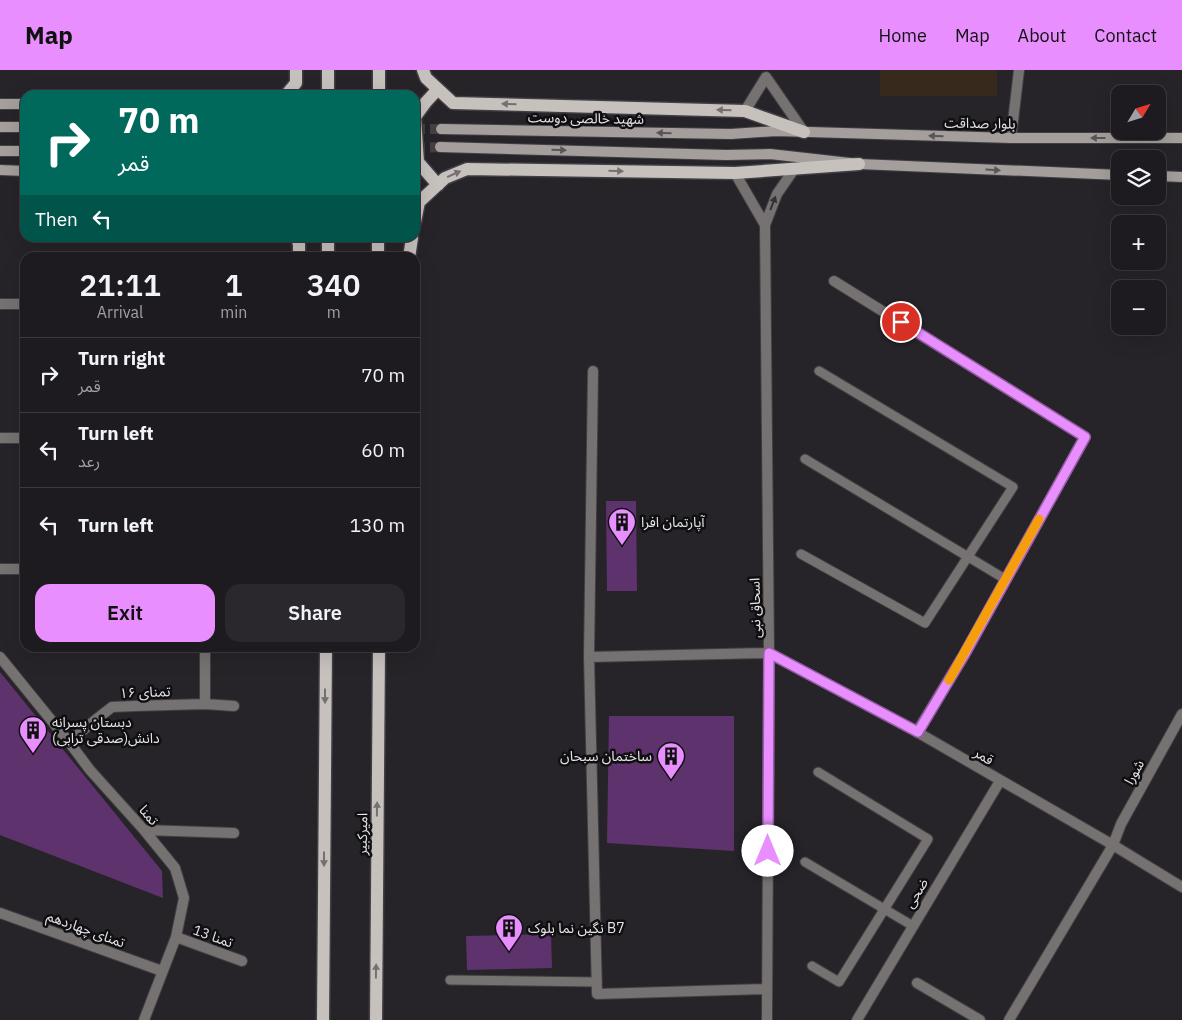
<!DOCTYPE html>
<html lang="en">
<head>
<meta charset="utf-8">
<style>
	body { margin:0; font-family:"IBM Plex Sans","Noto Sans Arabic",sans-serif; background:#2a282c; color:#f1f3f6; height:100vh; display:flex; flex-direction:column; font-size:19px; white-space:nowrap }
	* { box-sizing:border-box; margin:0 }
	p { font-size:16px; color:#a0a1a4 }
	.icon { flex:none; width:28px; height:28px; fill:none; stroke:currentColor; stroke-width:2; stroke-linecap:round; stroke-linejoin:round }
	.map { position:relative; flex:1; overflow:hidden }
	.panel { position:absolute; left:20px; top:182px; width:400px; height:400px; display:flex; flex-direction:column; background:#1d1b1f; border-radius:15px; box-shadow:0 5px 20px #0002,0 0 0 1px #3b393d }
	.panel>* { flex:none }
	.guide { position:absolute; left:20px; top:20px; width:400px; height:152px; border-radius:15px; box-shadow:0 5px 20px #0002,0 0 0 1px #3b393d; background:#00695c; color:#fff; overflow:hidden }
	.needle { width:32px; rotate:52deg }
	.buttons { position:absolute; left:1111px; top:15px; display:grid; gap:10px }
	.buttons a { display:grid; place-items:center; width:55px; height:55px; border-radius:10px; background:#1d1b1f; box-shadow:0 5px 20px #0002,0 0 0 1px #3b393d; font-size:25px }
	.pin { position:absolute; display:grid; place-items:center; width:42px; height:42px; color:#fff; margin:-21px; border:2px solid #fff; border-radius:50%; box-shadow:0 1px 5px #0007 }
	.me { position:absolute; width:55px; margin:-28px; rotate:0deg; stroke-linejoin:round; filter:drop-shadow(0 0 4px #0008) }
	.turn { display:flex; align-items:center; gap:18px; height:105px; padding:0 15px; font-size:22px }
	.turn .icon { width:65px; height:65px; stroke-width:2.5 }
	.turn b { display:block; font-size:35px; line-height:42px }
	.then { display:flex; align-items:center; height:48px; padding:0 15px; background:#0003; gap:10px; font-size:19px }
	.eta { display:flex; justify-content:space-evenly; align-items:center; height:85px; text-align:center }
	.eta b { font-size:30px; font-weight:600; line-height:35px }
	.button { display:flex; gap:10px; margin-top:auto; padding:10px 15px }
	.button a { flex:1; height:58px; border-radius:15px; background:#e88eff; color:#111; font-size:20px; font-weight:600; line-height:58px; text-align:center }
	.button a+a { background:#2a282c; color:#f1f3f6 }
	ul { padding:0; list-style:none }
	li { display:flex; align-items:center; gap:15px; height:75px; padding:0 15px; border-top:1px solid #3b393d }
	li div { flex:1 }
	li b { display:block; font-size:19px }
	li em { font-style:normal }
	header { display:flex; align-items:center; gap:30px; box-sizing:border-box; height:70px; padding:0 25px; background:#e88eff; color:#111 }
	header strong { font-size:24px }
	nav { display:flex; gap:28px; margin-inline-start:auto; font-size:18px }
	.map>svg:first-child { display:block }
</style>
</head>
<body>
<header>
<strong>Map</strong>
<nav><a>Home</a><a>Map</a><a>About</a><a>Contact</a></nav>
</header>
<div class="map">
<svg width="1182" height="950" viewBox="0 0 1182 950">
	<rect width="100%" height="100%" fill="#272429"/>
	<!-- commercial -->
	<path fill="#38291d" d="M880,0h117v26h-117z"/>
	<!-- building -->
	<path fill="#5e326c" d="M606,431h30l1,90h-30z
		M0,602l162,199 1,27 -163,-63z
		M609,646h125v135l-127,-8z
		M551,864l1,34 -85,2 -1,-34z"/>
	<g fill="none" stroke-linecap="round" stroke-linejoin="round">
		<!-- secondary-tunnel -->
		<path stroke="#444145" stroke-width="10" stroke-dasharray="10 5" stroke-linecap="butt" d="M415,59h26
			M415,78l25,-1"/>
		<!-- lane casing -->
		<g stroke="#423f43" stroke-width="11">
			<path id="lane" d="M805,389l200,120
				M801,484l124,69 88,-136 -194,-116
				M805,792l108,64
				M812,896l27,16 89,-143 -110,-67
				M450,910l147,2"/>
		</g>
		<!-- street casing -->
		<g stroke="#423f43" stroke-width="12">
			<path id="street" d="M745,41l21,-34 38,55
				M1011,68l8,-68
				M735,103l30,52 12,-31 18,-26
				M765,155l4,428 -2,367
				M834,211l251,156 -121,218 -47,77
				M0,234h25
				M593,301l-4,286 8,337 170,-5
				M0,368h25
				M0,499h25
				M0,587l69,85 21,28 54,60 31,38 9,30 -8,39 -32,83
				M589,587l180,-4 148,79 196,113 69,42
				M205,634v-55
				M69,672l25,-21 18,-14 23,-1 70,-2 29,2
				M144,760l90,3
				M0,843l162,58
				M176,867l66,24
				M917,913l63,37
				M857,950l143,-239
				M1009,950l104,-175 8,-21 61,-110"/>
		</g>
		<!-- secondary casing -->
		<g stroke="#423f43" stroke-width="12">
			<path id="secondary" d="M0,34h25
				M0,57h25
				M441,59l290,5 45,-3 235,7h171
				M440,77l286,8 44,-1 89,10 261,11
				M0,81h25
				M0,100l25,1
				M1158,106l24,1"/>
		</g>
		<!-- primary casing -->
		<g stroke="#423f43" stroke-width="15">
			<path id="primary" d="M423,0l3,8 27,25 292,8 59,21
				M286,25l10,-12v-13
				M328,25v-25
				M379,25v-25
				M438,115l-20,-23 -3,-45 11,-15 12,-13
				M415,152l4,-20 26,-24 22,-9 268,4 124,-9
				M297,168l2,6v14
				M378,168v20
				M328,188v-20
				M409,188l3,-20
				M323,950l3,-372
				M376,950l3,-372"/>
		</g>
		<!-- lane -->
		<use href="#lane" stroke="#767271" stroke-width="9"/>
		<!-- street -->
		<use href="#street" stroke="#767271" stroke-width="10"/>
		<!-- secondary -->
		<use href="#secondary" stroke="#a49e9c" stroke-width="10"/>
		<!-- primary -->
		<use href="#primary" stroke="#c7c1be" stroke-width="12"/>
	</g>
	<!-- one-way arrows -->
	<defs><path id="oneway-solid" d="M-6-.8H1V-3.2L6.5 0L1 3.2V.8H-6Z" transform="scale(1.25)"/></defs>
	<g fill="#747070">
		<use href="#oneway-solid" transform="translate(509 34) rotate(-178)"/>
		<use href="#oneway-solid" transform="translate(724 40) rotate(-178)"/>
		<use href="#oneway-solid" transform="translate(616 101) rotate(1)"/>
		<use href="#oneway-solid" transform="translate(454 104) rotate(-24)"/>
		<use href="#oneway-solid" transform="translate(325 626) rotate(90)"/>
		<use href="#oneway-solid" transform="translate(377 739) rotate(-89)"/>
		<use href="#oneway-solid" transform="translate(324 789) rotate(90)"/>
		<use href="#oneway-solid" transform="translate(376 901) rotate(-89)"/>
	</g>
	<g fill="#5a5656">
		<use href="#oneway-solid" transform="translate(664 63) rotate(-179)"/>
		<use href="#oneway-solid" transform="translate(936 66) rotate(-178)"/>
		<use href="#oneway-solid" transform="translate(1098 68) rotate(180)"/>
		<use href="#oneway-solid" transform="translate(559 80) rotate(2)"/>
		<use href="#oneway-solid" transform="translate(993 100) rotate(3)"/>
	</g>
	<use fill="#333132" href="#oneway-solid" transform="translate(773 133) rotate(-69)"/>
	<g fill="none" stroke-linecap="round" stroke-linejoin="round">
		<!-- route casing -->
		<g stroke="#975ca6" stroke-width="12">
			<path id="route" d="M768,781l1,-198 149,79 46,-77 121,-218 -184,-115"/>
		</g>
		<!-- route -->
		<use href="#route" stroke="#e88eff" stroke-width="9"/>
		<!-- slow -->
		<path stroke="#f59e0b" stroke-width="9" d="M949,610l90,-161"/>
	</g>
	<!-- icons -->
	<defs>
		<g id="building-pin" transform="scale(1.4375)"><path d="M0 17L-7.5 6A9.5 9.5 0 1 1 7.5 6Z" fill="#e88eff" stroke="#0f0e10"/><path d="M-4-6H4V6H1V3H-1V6H-4ZM-2.5-4.3h1.7v1.8h-1.7ZM.8-4.3h1.7v1.8H.8ZM-2.5-1h1.7V.8h-1.7ZM.8-1h1.7V.8H.8Z" fill="#111"/></g>
	</defs>
	<g fill-rule="evenodd">
		<use href="#building-pin" x="622" y="452"/>
		<use href="#building-pin" x="33" y="660"/>
		<use href="#building-pin" x="671" y="686"/>
		<use href="#building-pin" x="509" y="858"/>
	</g>
	<g text-anchor="middle" stroke-width="5" stroke-linejoin="round" paint-order="stroke">
		<!-- street labels -->
		<g font-size="14" fill="#e5e3e6" stroke="#0f0e10">
			<text transform="translate(586 48) rotate(1)" y="5">شهید خالصی دوست</text>
			<text transform="translate(980 53) rotate(1)" y="5">بلوار صداقت</text>
			<text transform="translate(755 538) rotate(-91)" y="5">اسحاق نبی</text>
			<text transform="translate(145 622) rotate(-2)" y="5">تمنای ۱۶</text>
			<text transform="translate(984 686) rotate(31)" y="5">قمر</text>
			<text transform="translate(1134 702) rotate(-61)" y="5">شورا</text>
			<text transform="translate(149 745) rotate(49)" y="5">تمنا</text>
			<text transform="translate(362 764) rotate(-89)" y="5">امیرکبیر</text>
			<text transform="translate(916 823) rotate(-59)" y="5">ضحی</text>
			<text transform="translate(86 859) rotate(20)" y="5">تمنای چهاردهم</text>
			<text transform="translate(213 866) rotate(20)" y="5">تمنا 13</text>
		</g>
		<!-- poi labels -->
		<g font-size="14" fill="#e5e3e6" stroke="#0f0e10" text-anchor="start">
			<text x="641" y="457">آپارتمان افرا</text>
			<text x="52" y="657">دبستان پسرانه<tspan x="52" dy="16">دانش(صدقی ترابی)</tspan></text>
			<text x="652" y="691" text-anchor="end">ساختمان سبحان</text>
			<text x="528" y="863">نگین نما بلوک B7</text>
		</g>
	</g>
</svg>
<div class="buttons">
<a><svg class="needle" viewBox="-14 -14 28 28"><path d="M0-13l5 13h-10z" fill="#e53935"/><path d="M0 13l5-13h-10z" fill="#a0a1a4"/></svg></a>
<a><svg class="icon" aria-label="layers" viewBox="0 0 24 24"><path d="M12 4l9 5-9 5-9-5zM3 14l9 5 9-5"/></svg></a>
<a>+</a>
<a>−</a>
</div>
<div class="pin" style="left:901px;top:252px;background:#d93025"><svg class="icon" aria-label="arrive" viewBox="0 0 24 24"><path d="M6 21V4h12l-3 4 3 4H6"/></svg></div>
<svg class="me" style="left:768px;top:781px" viewBox="-20 -20 40 40"><circle r="19" fill="#fff"/><path d="M0-13L10 11 0 6-10 11z" fill="#e88eff"/></svg>
<div class="guide">
<div class="turn"><svg class="icon" aria-label="right" viewBox="0 0 24 24"><path d="M7 20v-9h11M14 6l5 5-5 5"/></svg><div><b>70 m</b>قمر</div></div>
<div class="then">Then<svg class="icon" aria-label="left" viewBox="0 0 24 24"><path d="M17 20v-9H6M10 6l-5 5 5 5"/></svg></div>
</div>
<section class="panel">
<div class="eta">
<div><b>21:11</b><p>Arrival</p></div>
<div><b>1</b><p>min</p></div>
<div><b>340</b><p>m</p></div>
</div>
<ul>
<li><svg class="icon" aria-label="right" viewBox="0 0 24 24"><path d="M7 20v-9h11M14 6l5 5-5 5"/></svg><div><b>Turn right</b><p>قمر</p></div><em>70 m</em></li>
<li><svg class="icon" aria-label="left" viewBox="0 0 24 24"><path d="M17 20v-9H6M10 6l-5 5 5 5"/></svg><div><b>Turn left</b><p>رعد</p></div><em>60 m</em></li>
<li><svg class="icon" aria-label="left" viewBox="0 0 24 24"><path d="M17 20v-9H6M10 6l-5 5 5 5"/></svg><div><b>Turn left</b></div><em>130 m</em></li>
</ul>
<div class="button"><a>Exit</a><a>Share</a></div>
</section>
</div>
</body>
</html>
